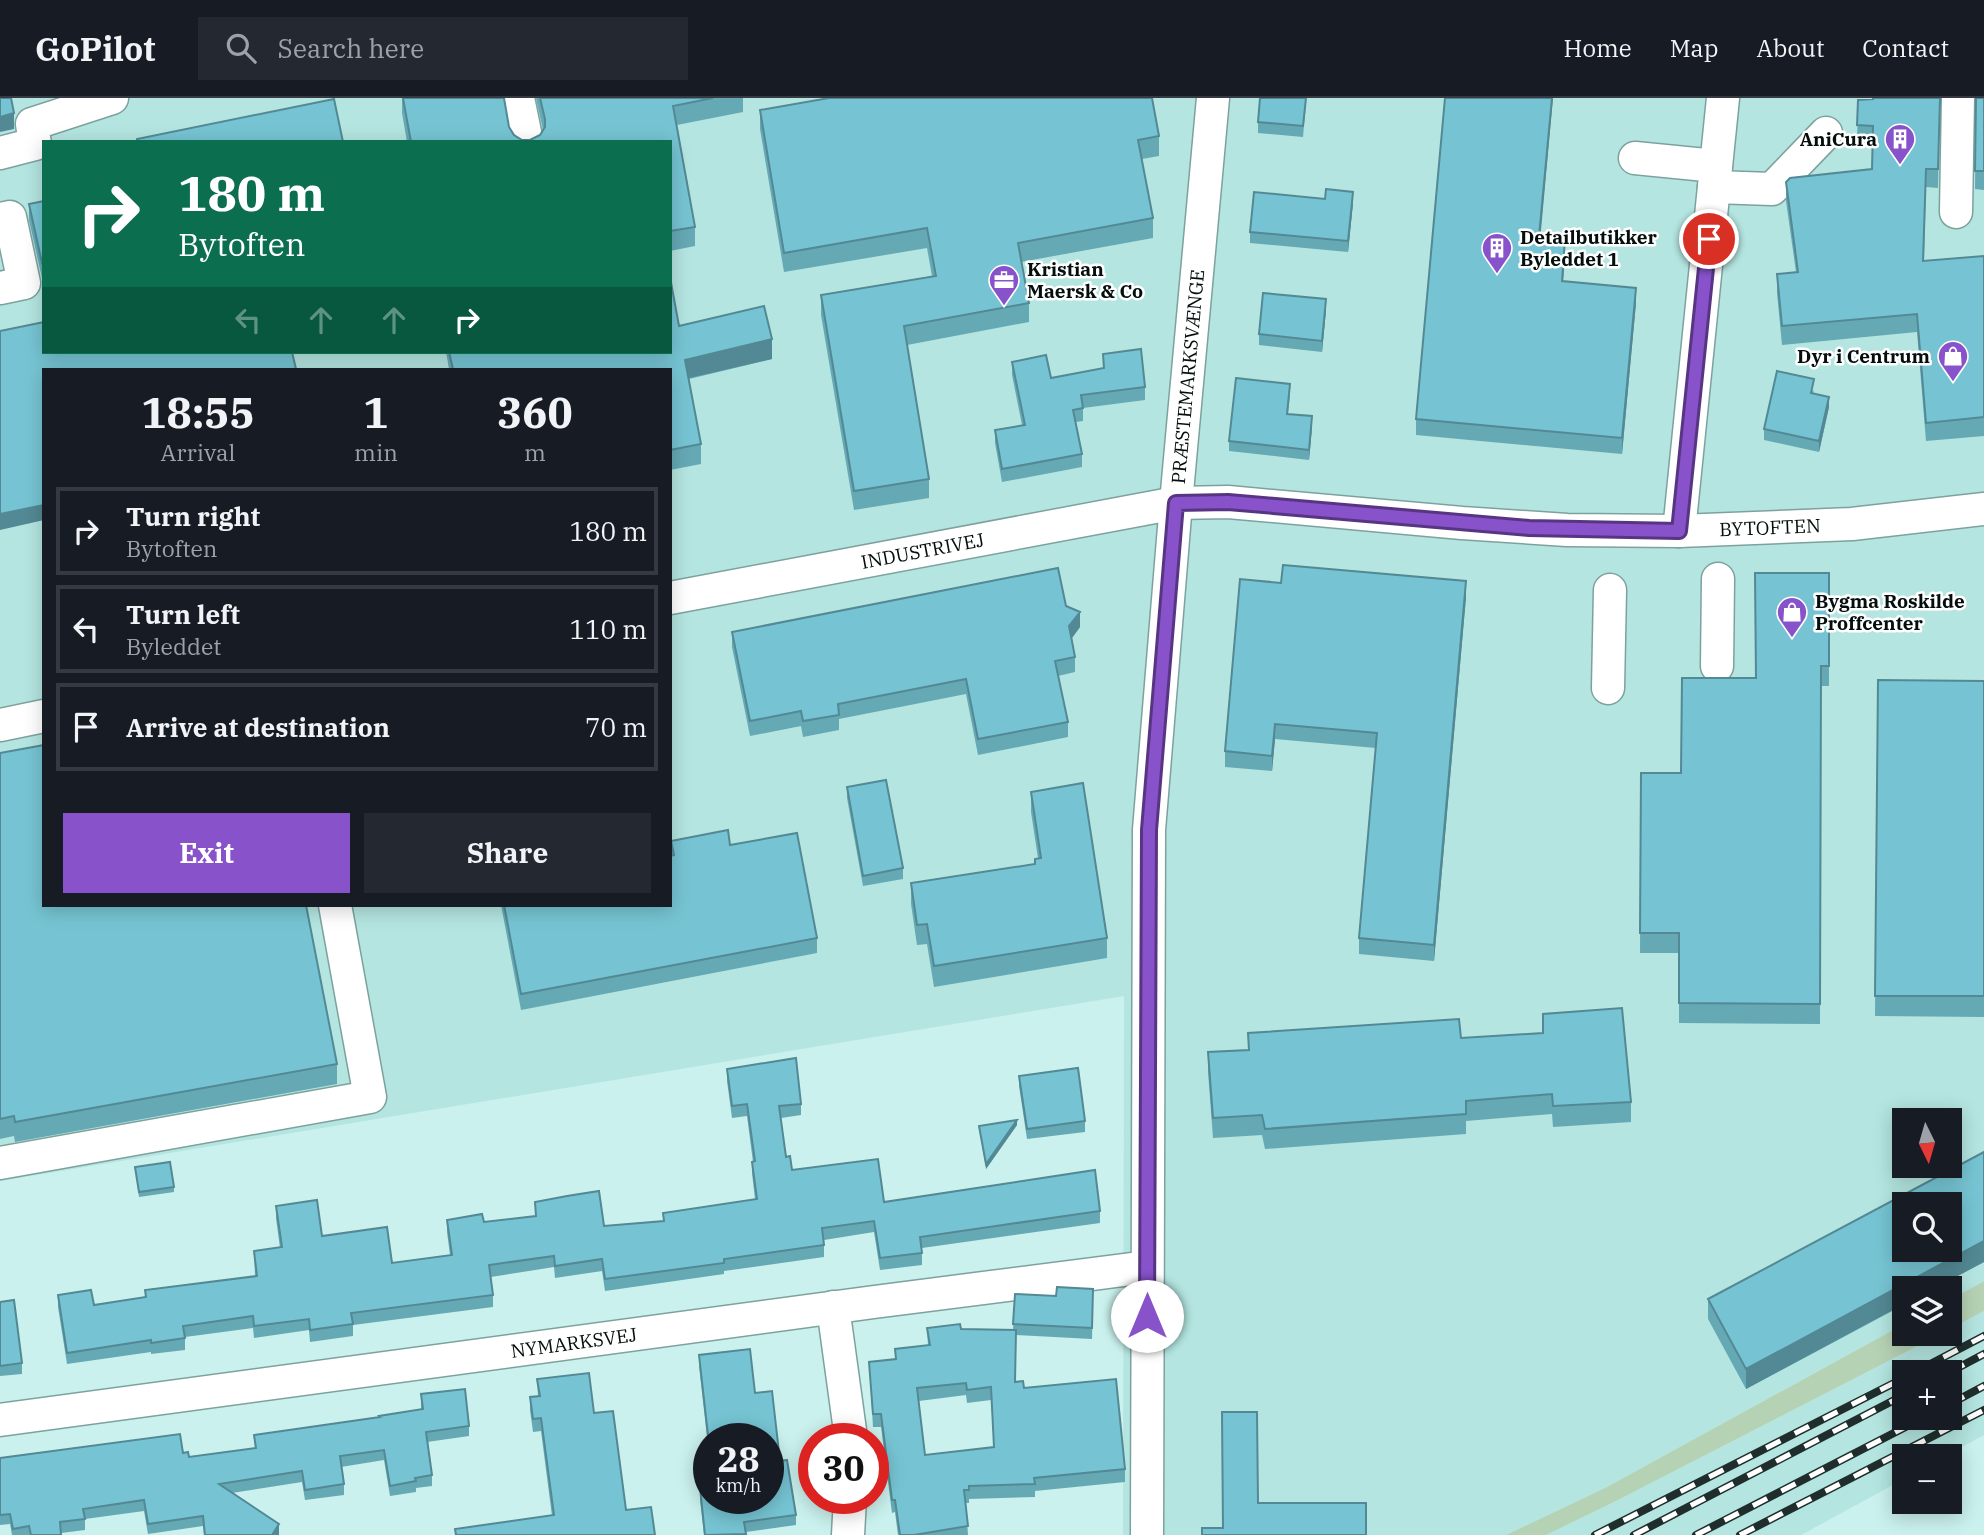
<!DOCTYPE html>
<html lang="en">
<head>
<meta charset="utf-8">
<style>
	body { margin:0; font-family:"IBM Plex Serif",serif; background:#242831; color:#f1f3f6; height:100vh; display:flex; flex-direction:column; font-size:26px; white-space:nowrap }
	* { box-sizing:border-box; margin:0 }
	p { font-size:23px; color:#9ea1a6 }
	.icon { flex:none; width:38px; height:38px; fill:none; stroke:currentColor; stroke-width:2; stroke-linecap:round; stroke-linejoin:round }
	.map { position:relative; flex:1; overflow:hidden }
	.details { position:absolute; left:42px; top:270px; width:630px; height:539px; display:flex; flex-direction:column; background:#171b24; border-radius:0px; box-shadow:0 4px 18px #0003 }
	.details>* { flex:none }
	.top-card { position:absolute; left:42px; top:42px; width:630px; height:214px; border-radius:0px; box-shadow:0 4px 18px #0003; background:#0b6e4f; color:#fff; overflow:hidden }
	.needle { width:46px; rotate:175deg }
	.buttons { position:absolute; left:1892px; top:1010px; display:grid; gap:14px }
	.buttons a { display:grid; place-items:center; width:70px; height:70px; border-radius:0px; background:#171b24; box-shadow:0 4px 18px #0003; font-size:35px }
	.speed { position:absolute; left:693px; top:1325px; display:flex; gap:14px; font-size:35px; font-weight:700; text-align:center }
	.speed>* { display:grid; place-content:center; width:91px; height:91px; border-radius:50%; background:#171b24; box-shadow:0 4px 18px #0003; line-height:1 }
	.speed small { font-size:18px; font-weight:400 }
	.speed .limit { border:10px solid #d22; background:#fff; color:#111 }
	.pin { position:absolute; display:grid; place-items:center; width:60px; height:60px; color:#fff; margin:-30px; border:4px solid #fff; border-radius:50%; box-shadow:0 2px 7px #0007 }
	.me { position:absolute; width:77px; margin:-38px; rotate:0deg; stroke-linejoin:round; filter:drop-shadow(0 0 5px #0008) }
	.turn { display:flex; align-items:center; gap:24px; height:147px; padding:0 21px; font-size:32px }
	.turn .icon { width:91px; height:91px; stroke-width:2.5 }
	.turn b { display:block; font-size:49px; line-height:60px }
	.lanes { display:flex; align-items:center; height:66px; padding:0 21px; background:#0003; justify-content:center; gap:35px; direction:ltr }
	.lanes .off { opacity:.35 }
	.eta { display:flex; justify-content:space-evenly; align-items:center; height:119px; text-align:center }
	.eta b { font-size:42px; font-weight:700; line-height:49px }
	.action { display:flex; gap:14px; margin-top:auto; padding:14px 21px }
	.action a { flex:1; height:80px; border-radius:0px; background:#8752ca; color:#fff; font-size:28px; font-weight:700; line-height:80px; text-align:center }
	.action a+a { background:#242831; color:#f1f3f6 }
	ul { padding:0; list-style:none }
	li { display:flex; align-items:center; gap:21px; height:88px; margin:0 14px 10px; padding:0 7px; border:4px solid #363941; border-radius:0px }
	li div { flex:1 }
	li b { display:block; font-size:26px }
	li em { font-style:normal }
	header { display:flex; align-items:center; gap:42px; box-sizing:border-box; height:98px; padding:0 35px; background:#171b24; border-bottom:2px solid #363941 }
	header strong { font-size:33px }
	nav { display:flex; gap:38px; margin-inline-start:auto; font-size:24px }
	.search { width:490px; height:63px; background:#242831; display:flex; align-items:center; gap:18px; box-sizing:border-box; padding:0 24px; border-radius:0px; color:#9ea1a6; font-size:26px }
	.map>svg:first-child { display:block }
</style>
</head>
<body>
<header>
<strong>GoPilot</strong>
<div class="search"><svg class="icon" aria-label="search" viewBox="0 0 24 24"><circle cx="10" cy="10" r="6"/><path d="M15 15l6 6"/></svg>Search here</div>
<nav><a>Home</a><a>Map</a><a>About</a><a>Contact</a></nav>
</header>
<div class="map">
<svg width="1984" height="1437" viewBox="0 0 1984 1437">
	<rect width="100%" height="100%" fill="#caf1ed"/>
	<!-- built -->
	<path fill="#b4e5e0" fill-rule="evenodd" d="M0,0h1984v1183l-34,19v-12h-46v36l-297,163 -101,48h-383l1,-539 -1124,185zM44,44h626v210h-626zM44,271h626v536h-626zM1904,1022h46v46h-46zM1904,1106h46v46h-46z
		M1984,1213v124l-38,21h-42v23l-103,56h-255l68,-33 327,-168h9v-5zM1904,1274h46v46h-46z"/>
	<!-- green -->
	<path fill="#b6d2b5" d="M1984,1183v30l-34,18v-29z
		M1904,1226v10h37l-327,168 -68,33h-40l101,-48z"/>
	<g fill="none" stroke-linecap="round" stroke-linejoin="round">
		<!-- minor casing -->
		<g stroke="#7da29e" stroke-width="35">
			<g id="minor">
				<path d="M518,0l9,44"/>
				<path d="M0,55l35,-9 -3,-20 80,-26"/>
				<path d="M1635,60l81,8"/>
				<path d="M1714,89l58,2 54,-56"/>
				<path d="M1956,114l2,-114"/>
				<path d="M0,121l10,-2 14,66 -24,5"/>
				<path d="M1679,433l44,-433"/>
				<path id="s1" d="M670,500l506,-95 52,-1 234,21 105,7 112,1 173,-7 132,-15"/>
				<path d="M1717,568l1,-87"/>
				<path d="M1608,590l2,-98"/>
				<path d="M0,627l44,-9"/>
				<path d="M0,1065l370,-66 -35,-192"/>
				<path d="M833,1209l18,131"/>
				<path id="s2" d="M0,1322l874,-118 273,-35"/>
				<path d="M848,1437l2,-37"/>
				<path id="s3" d="M1147,1437l2,-705 27,-327 37,-405"/>
			</g>
		</g>
		<!-- minor -->
		<use href="#minor" stroke="#fff" stroke-width="32"/>
		<!-- rail casing -->
		<g stroke="#1f2e2c" stroke-width="8">
			<path id="rail" d="M1915,1274l69,-36
				M1950,1274l34,-18
				M1950,1306l34,-18
				M1595,1437l309,-157
				M1634,1437l270,-140
				M1696,1437l227,-117
				M1740,1437l244,-125"/>
		</g>
		<!-- rail -->
		<use href="#rail" stroke="#fff" stroke-width="5" stroke-dasharray="16" stroke-linecap="butt"/>
	</g>
	<!-- wall -->
	<path fill="#65a9b5" fill-rule="evenodd" d="M402,0h102l5,29 5,8 8,5h8l10,-5 3,-5 -7,-32h207v14l-66,13 18,102v19l-25,5v-109h-263l-5,-29z
		M1940,0l-2,90 -12,-1 -2,74 60,-5v180l-58,5 -9,-109 -135,13 -5,-52v-19l19,-2 -10,-71v-19l86,-13 1,-24 -16,-2 1,-43z
		M1976,0h8v92l-9,-1z
		M1306,5l-3,34 -45,-4v-11z
		M760,12l399,26v20l-17,3 11,59v20l-132,24 8,41v19l-122,23 22,134v19l-75,12 -33,-195v-20l111,-19 -5,-28 -143,24 -24,-143z
		M44,103v77h-2l-13,-58v-16z
		M1353,105l-5,49 -98,-9v-11z
		M1541,138l24,18 -2,27 73,22 -14,151 -206,-19v-16z
		M1326,212l-4,42 -63,-7v-11z
		M679,228l93,33 -83,20 12,65v20l-31,6v-101h-221l-3,-17h224z
		M1103,256l42,33v13l-62,8v13l-7,1 6,32v13l-80,15 -7,-39v-13l27,-5 -10,-50v-13l39,16 52,-10z
		M1814,292l-1,3 16,14 -10,45 -55,-12v-11z
		M1290,297l-2,19 24,13 -3,33 -80,-9v-10z
		M1829,475v113h-8l-1,338 -141,-1v-70h-39l1,-180h40l75,-95z
		M1281,485l185,14 -32,364 -75,-7v-16l17,-190 -101,-9 -3,32 -47,-4v-16z
		M1066,508l14,21 -8,11 3,19v15l-17,4 10,46v15l-90,18 -12,-61 -127,25v11l-36,7 -2,-11 -51,10 -18,-89v-15z
		M1878,582l106,1v336l-109,-1z
		M0,655l44,152 293,159v20l-322,58 -1,-6 -14,3z
		M847,689l56,81v11l-40,7 -16,-88z
		M1031,694l76,146v20l-173,29 -7,-43 -10,1 -6,-41v-21l124,-19v-5l3,-1 -7,-46z
		M671,743l59,4 87,93v15l-296,57 -20,-105h169z
		M1543,916l88,88v20l-78,5 -1,-13 -86,7v13l-201,15 -3,-14 -49,3 -5,-66v-20l40,-2v-17l213,5 82,-5z
		M727,971l74,35v11l-20,3 5,39 6,13 92,32 216,9v12l-178,25v17l-42,5 -6,-38 -50,8v17l-100,14v3l-119,17 -3,-20 -47,7 -1,-11 -63,10 2,18v12l-140,18v11l-43,6 -1,-12 -55,8 -1,-10 -68,9v13l-34,4v-2l-84,12 -9,-57v-12l36,10 51,-8v-7l110,-14 -1,-25 26,-3 -4,-30v-12l46,30 70,27 58,-8 -3,-23v-12l37,2 51,-6v-14l69,24 59,-5v-8l92,-14 -3,-26v-11h1l-6,-46 -15,2 -5,-37z
		M1019,978l66,45v11l-58,7 -8,-53z
		M1017,1027l-31,44 -7,-43z
		M1984,1054v110l-238,127 -38,-70v-20z
		M135,1069l39,20v5l-35,5z
		M1015,1196l78,5 -1,40 -76,-4 -1,47 110,87v13l-90,9v6l-66,2v4h-3l2,32h-70l-3,-23 -3,1 -11,-86h-8l-4,-65 26,-3v-10l33,-3 -1,-18 86,2zM966,1297l1,8 24,-3 3,47 -69,8 -6,-54z
		M0,1204l22,61v11l-22,2z
		M699,1257l56,38 25,68 16,54v10l-50,7v3h-42l-4,-36v-11l68,10v-60h-59l-1,8 -9,-80z
		M537,1281l57,34 32,97 29,25h-200v-6l97,-13 -11,-85 -8,1 -3,-22v-13l8,-1z
		M421,1296l48,32v10l-42,6 5,33v11l-16,2v4l-26,4 -6,-36 -43,7 3,17v11l-39,5 -3,-18 -70,11 47,31v11h-75l-1,-9 -55,8 -4,-23 -59,8v11l-24,3v2h-49l-2,-11 -10,1v-67l183,-5 6,4 66,-8 -1,-14 126,-18 41,-8z"/>
	<!-- shaded-wall -->
	<path fill="#538994" d="M1552,0h1l-14,154v-16z
		M14,15v16l-14,3v-15z
		M1353,94v11l-5,49v-11z
		M1565,140v16l-3,43v-16z
		M44,164v16h-2v-15z
		M1636,190v15l-14,151v-16z
		M1326,201v11l-4,42v-11z
		M772,241v20l-87,20v-19z
		M1829,299v10l-10,45v-11z
		M1312,318v11l-3,33v-10z
		M44,407v15l-44,10v-16z
		M1466,483v16l-32,364v-16z
		M1080,514v15l-11,15v-16z
		M1275,626v15l-3,32v-15z
		M1017,1022v5l-31,44v-5z
		M1984,1143v21l-49,26h-31v16l-158,85v-20z
		M279,1426v11h-7z"/>
	<!-- building -->
	<path fill="#76c4d3" stroke="#538994" stroke-width="2" fill-rule="evenodd" d="M0,0h11l3,15 -14,4z
		M403,0h101l5,29 5,8 8,5h8l10,-5 5,-8v-8l-5,-21h173l-40,8 22,121 -25,4v-89h-259z
		M829,0h323l7,38 -21,4 15,78 -135,25 11,60 -125,23 25,153 -75,12 -33,-196 115,-19 -9,-48 -143,25 -24,-143z
		M1260,0h46l-3,28 -45,-4z
		M1445,0h107l-13,138 26,2 -3,43 74,7 -14,150 -206,-19z
		M1873,0h67l-2,71h-12l-3,92 61,-5v161l-58,6 -9,-109 -135,12 -5,-52 21,-2 -12,-90 4,-4 82,-9 1,-43 -16,-1 1,-25 15,-1z
		M1976,0h8v73h-9z
		M334,1l9,43h-206v-3z
		M1326,91l27,3 -5,49 -98,-9 4,-40 71,7z
		M44,103v61l-2,1 -13,-59z
		M670,179l9,49 85,-20 8,33 -87,21 16,84 -31,6v-81h-217l-4,-17h221z
		M1263,195l63,6 -4,42 -63,-7z
		M44,224v30h248l4,17h-252v136l-44,9v-183z
		M1141,251l4,38 -64,8 2,13 -10,2 9,44 -80,15 -7,-39 30,-5 -13,-63 34,-7 5,23 53,-10 -1,-14z
		M1777,273l37,8 -3,14 18,4 -10,44 -55,-12z
		M1236,280l54,6 -3,30 25,2 -3,34 -80,-9z
		M1283,467l183,16 -32,364 -75,-7 18,-205 -102,-9 -3,32 -47,-5 15,-172 41,4z
		M1058,470l8,38 14,6 -11,14 6,31 -20,4 13,61 -90,17 -12,-60 -128,25 1,11 -36,6 -2,-10 -51,10 -18,-89z
		M1755,475h74v93h-8l-1,338 -141,-1v-70h-39l1,-160h40l1,-95h74z
		M1878,582l106,1v315h-109z
		M44,647v160h262l31,159 -322,58 -1,-6 -14,3v-366z
		M886,682l17,88 -40,8 -16,-89z
		M1083,685l24,155 -173,28 -7,-42 -10,1 -6,-42 124,-19v-5l6,-1 -10,-66z
		M728,732l2,15 67,-12 20,105 -296,56 -17,-89h166v-49l4,-1 -3,-14z
		M1622,910l9,94 -78,4 -1,-12 -86,7v13l-201,15 -3,-14 -49,3 -5,-66 41,-2 -1,-17 211,-14 2,19 82,-5v-19z
		M796,960l5,46 -22,2 7,51 4,-1 2,14 86,-11 6,43 211,-32 5,41 -180,26 2,16 -42,5 -6,-37 -52,7 2,17 -100,14v4l-119,16 -3,-20 -47,7 -1,-10 -65,9 4,30 -142,18 2,11 -43,6 -1,-11 -55,7 -1,-10 -70,10 2,12 -34,5v-3l-84,13 -9,-58 33,-5 3,15 52,-8 -1,-7 112,-14 -3,-25 28,-4 -6,-41 41,-6 5,36 65,-9 5,36 60,-8 -5,-35 35,-6 2,8 52,-6 -1,-14 32,-6 32,-5 5,35 60,-5 -1,-8 94,-14 -5,-37 3,-1 -8,-57 -15,2 -5,-37z
		M1078,970l7,53 -58,8 -8,-53z
		M1017,1022l-31,44 -7,-38z
		M1984,1054v89l-238,128 -38,-70zM1904,1106h46v46h-46z
		M170,1064l4,25 -35,5 -4,-25z
		M1057,1189l36,2 -1,39 -79,-4 2,-30 41,2z
		M14,1202l8,63 -22,3v-64z
		M960,1226l1,5 55,1 -1,52 8,-1 1,7 92,-9 9,90 -91,9 1,6 -66,2v4h-5l4,36 -54,9h-14l-5,-35h-3l-11,-86h-8l-4,-52 27,-3 -1,-10 35,-4 -3,-17zM966,1285l1,7 24,-3 3,60 -69,8 -8,-67z
		M750,1251l5,44 17,-2 8,70 7,-1 9,55 -52,7 2,12 -41,1 -5,-47 9,-1v11h59v-60h-16l-1,-8 -43,5 -9,-80z
		M589,1275l5,40 19,-2 13,99 25,-3 4,28h-199l-1,-6 99,-14 -13,-97 -8,1 -3,-22 10,-1 -3,-17z
		M465,1291l4,37 -43,6 6,43 -17,3 1,3 -26,5 -6,-36 -44,6 4,28 -39,6 -3,-19 -83,13 60,40 -7,11h-67l-2,-19 -55,8 -4,-24 -61,9 2,10 -25,3 1,13h-30l-2,-9 -16,3 -3,-15 -10,1v-57l180,-24 3,19 5,-1 1,5 67,-9 -2,-13 126,-18 -1,-1 44,-7 -2,-15z
		M1222,1314h35l1,91h108v32h-164v-7h21z"/>
	<g fill="none" stroke-linecap="round" stroke-linejoin="round">
		<!-- route casing -->
		<g stroke="#583583" stroke-width="18">
			<path id="route" d="M1147,1218l2,-486 27,-327 52,-1 301,26 150,3 30,-292"/>
		</g>
		<!-- route -->
		<use href="#route" stroke="#8752ca" stroke-width="12"/>
	</g>
	<!-- icons -->
	<defs>
		<g id="building-pin" transform="scale(1.575)"><path d="M0 17L-7.5 6A9.5 9.5 0 1 1 7.5 6Z" fill="#8752ca" stroke="#fff"/><path d="M-4-6H4V6H1V3H-1V6H-4ZM-2.5-4.3h1.7v1.8h-1.7ZM.8-4.3h1.7v1.8H.8ZM-2.5-1h1.7V.8h-1.7ZM.8-1h1.7V.8H.8Z" fill="#fff"/></g>
		<g id="office-pin" transform="scale(1.575)"><path d="M0 17L-7.5 6A9.5 9.5 0 1 1 7.5 6Z" fill="#8752ca" stroke="#fff"/><path d="M-6-3h4V-5.5h4V-3h4V5H-6ZM-1-4.5V-3h2v-1.5ZM-6 0V1H6V0Z" fill="#fff"/></g>
		<g id="shop-pin" transform="scale(1.575)"><path d="M0 17L-7.5 6A9.5 9.5 0 1 1 7.5 6Z" fill="#8752ca" stroke="#fff"/><path d="M-5-2.5h2.3a2.7 3.5 0 0 1 5.4 0H5L5.5 6h-11ZM-1.5-2.5h3a1.5 2.3 0 0 0-3 0Z" fill="#fff"/></g>
	</defs>
	<g fill-rule="evenodd">
		<use href="#building-pin" x="1900" y="41"/>
		<use href="#building-pin" x="1497" y="150"/>
		<use href="#office-pin" x="1004" y="182"/>
		<use href="#shop-pin" x="1953" y="258"/>
		<use href="#shop-pin" x="1792" y="514"/>
	</g>
	<g text-anchor="middle" stroke-width="5" stroke-linejoin="round" paint-order="stroke">
		<!-- poi labels -->
		<g font-size="19" font-weight="bold" fill="#030e0d" stroke="#fff" text-anchor="start">
			<text x="1877" y="48" text-anchor="end">AniCura</text>
			<text x="1520" y="146">Detailbutikker<tspan x="1520" dy="22">Byleddet 1</tspan></text>
			<text x="1027" y="178">Kristian<tspan x="1027" dy="22">Maersk &amp; Co</tspan></text>
			<text x="1930" y="265" text-anchor="end">Dyr i Centrum</text>
			<text x="1815" y="510">Bygma Roskilde<tspan x="1815" dy="22">Proffcenter</tspan></text>
		</g>
		<!-- street labels -->
		<g font-size="19" fill="#030e0d" stroke="#fff">
			<text dy="7" stroke="none"><textPath href="#s3" startOffset="1160">PRÆSTEMARKSVÆNGE</textPath></text>
			<text dy="7" stroke="none"><textPath href="#s1" startOffset="1110">BYTOFTEN</textPath></text>
			<text dy="7" stroke="none"><textPath href="#s1" startOffset="257">INDUSTRIVEJ</textPath></text>
			<text dy="7" stroke="none"><textPath href="#s2" startOffset="579">NYMARKSVEJ</textPath></text>
		</g>
	</g>
</svg>
<div class="buttons">
<a><svg class="needle" viewBox="-14 -14 28 28"><path d="M0-13l5 13h-10z" fill="#e53935"/><path d="M0 13l5-13h-10z" fill="#9ea1a6"/></svg></a>
<a><svg class="icon" aria-label="search" viewBox="0 0 24 24"><circle cx="10" cy="10" r="6"/><path d="M15 15l6 6"/></svg></a>
<a><svg class="icon" aria-label="layers" viewBox="0 0 24 24"><path d="M12 4l9 5-9 5-9-5zM3 14l9 5 9-5"/></svg></a>
<a>+</a>
<a>−</a>
</div>
<div class="speed"><div>28<small>km/h</small></div><div class="limit">30</div></div>
<div class="pin" style="left:1709px;top:141px;background:#d93025"><svg class="icon" aria-label="arrive" viewBox="0 0 24 24"><path d="M6 21V4h12l-3 4 3 4H6"/></svg></div>
<svg class="me" style="left:1147px;top:1218px" viewBox="-20 -20 40 40"><circle r="19" fill="#fff"/><path d="M0-13L10 11 0 6-10 11z" fill="#8752ca"/></svg>
<div class="top-card">
<div class="turn"><svg class="icon" aria-label="right" viewBox="0 0 24 24"><path d="M7 20v-9h11M14 6l5 5-5 5"/></svg><div><b>180 m</b>Bytoften</div></div>
<div class="lanes"><svg class="icon off" aria-label="left" viewBox="0 0 24 24"><path d="M17 20v-9H6M10 6l-5 5 5 5"/></svg><svg class="icon off" aria-label="ahead" viewBox="0 0 24 24"><path d="M12 20V5M6 11l6-6 6 6"/></svg><svg class="icon off" aria-label="ahead" viewBox="0 0 24 24"><path d="M12 20V5M6 11l6-6 6 6"/></svg><svg class="icon" aria-label="right" viewBox="0 0 24 24"><path d="M7 20v-9h11M14 6l5 5-5 5"/></svg></div>
</div>
<section class="details">
<div class="eta">
<div><b>18:55</b><p>Arrival</p></div>
<div><b>1</b><p>min</p></div>
<div><b>360</b><p>m</p></div>
</div>
<ul>
<li><svg class="icon" aria-label="right" viewBox="0 0 24 24"><path d="M7 20v-9h11M14 6l5 5-5 5"/></svg><div><b>Turn right</b><p>Bytoften</p></div><em>180 m</em></li>
<li><svg class="icon" aria-label="left" viewBox="0 0 24 24"><path d="M17 20v-9H6M10 6l-5 5 5 5"/></svg><div><b>Turn left</b><p>Byleddet</p></div><em>110 m</em></li>
<li><svg class="icon" aria-label="arrive" viewBox="0 0 24 24"><path d="M6 21V4h12l-3 4 3 4H6"/></svg><div><b>Arrive at destination</b></div><em>70 m</em></li>
</ul>
<div class="action"><a>Exit</a><a>Share</a></div>
</section>
</div>
</body>
</html>
